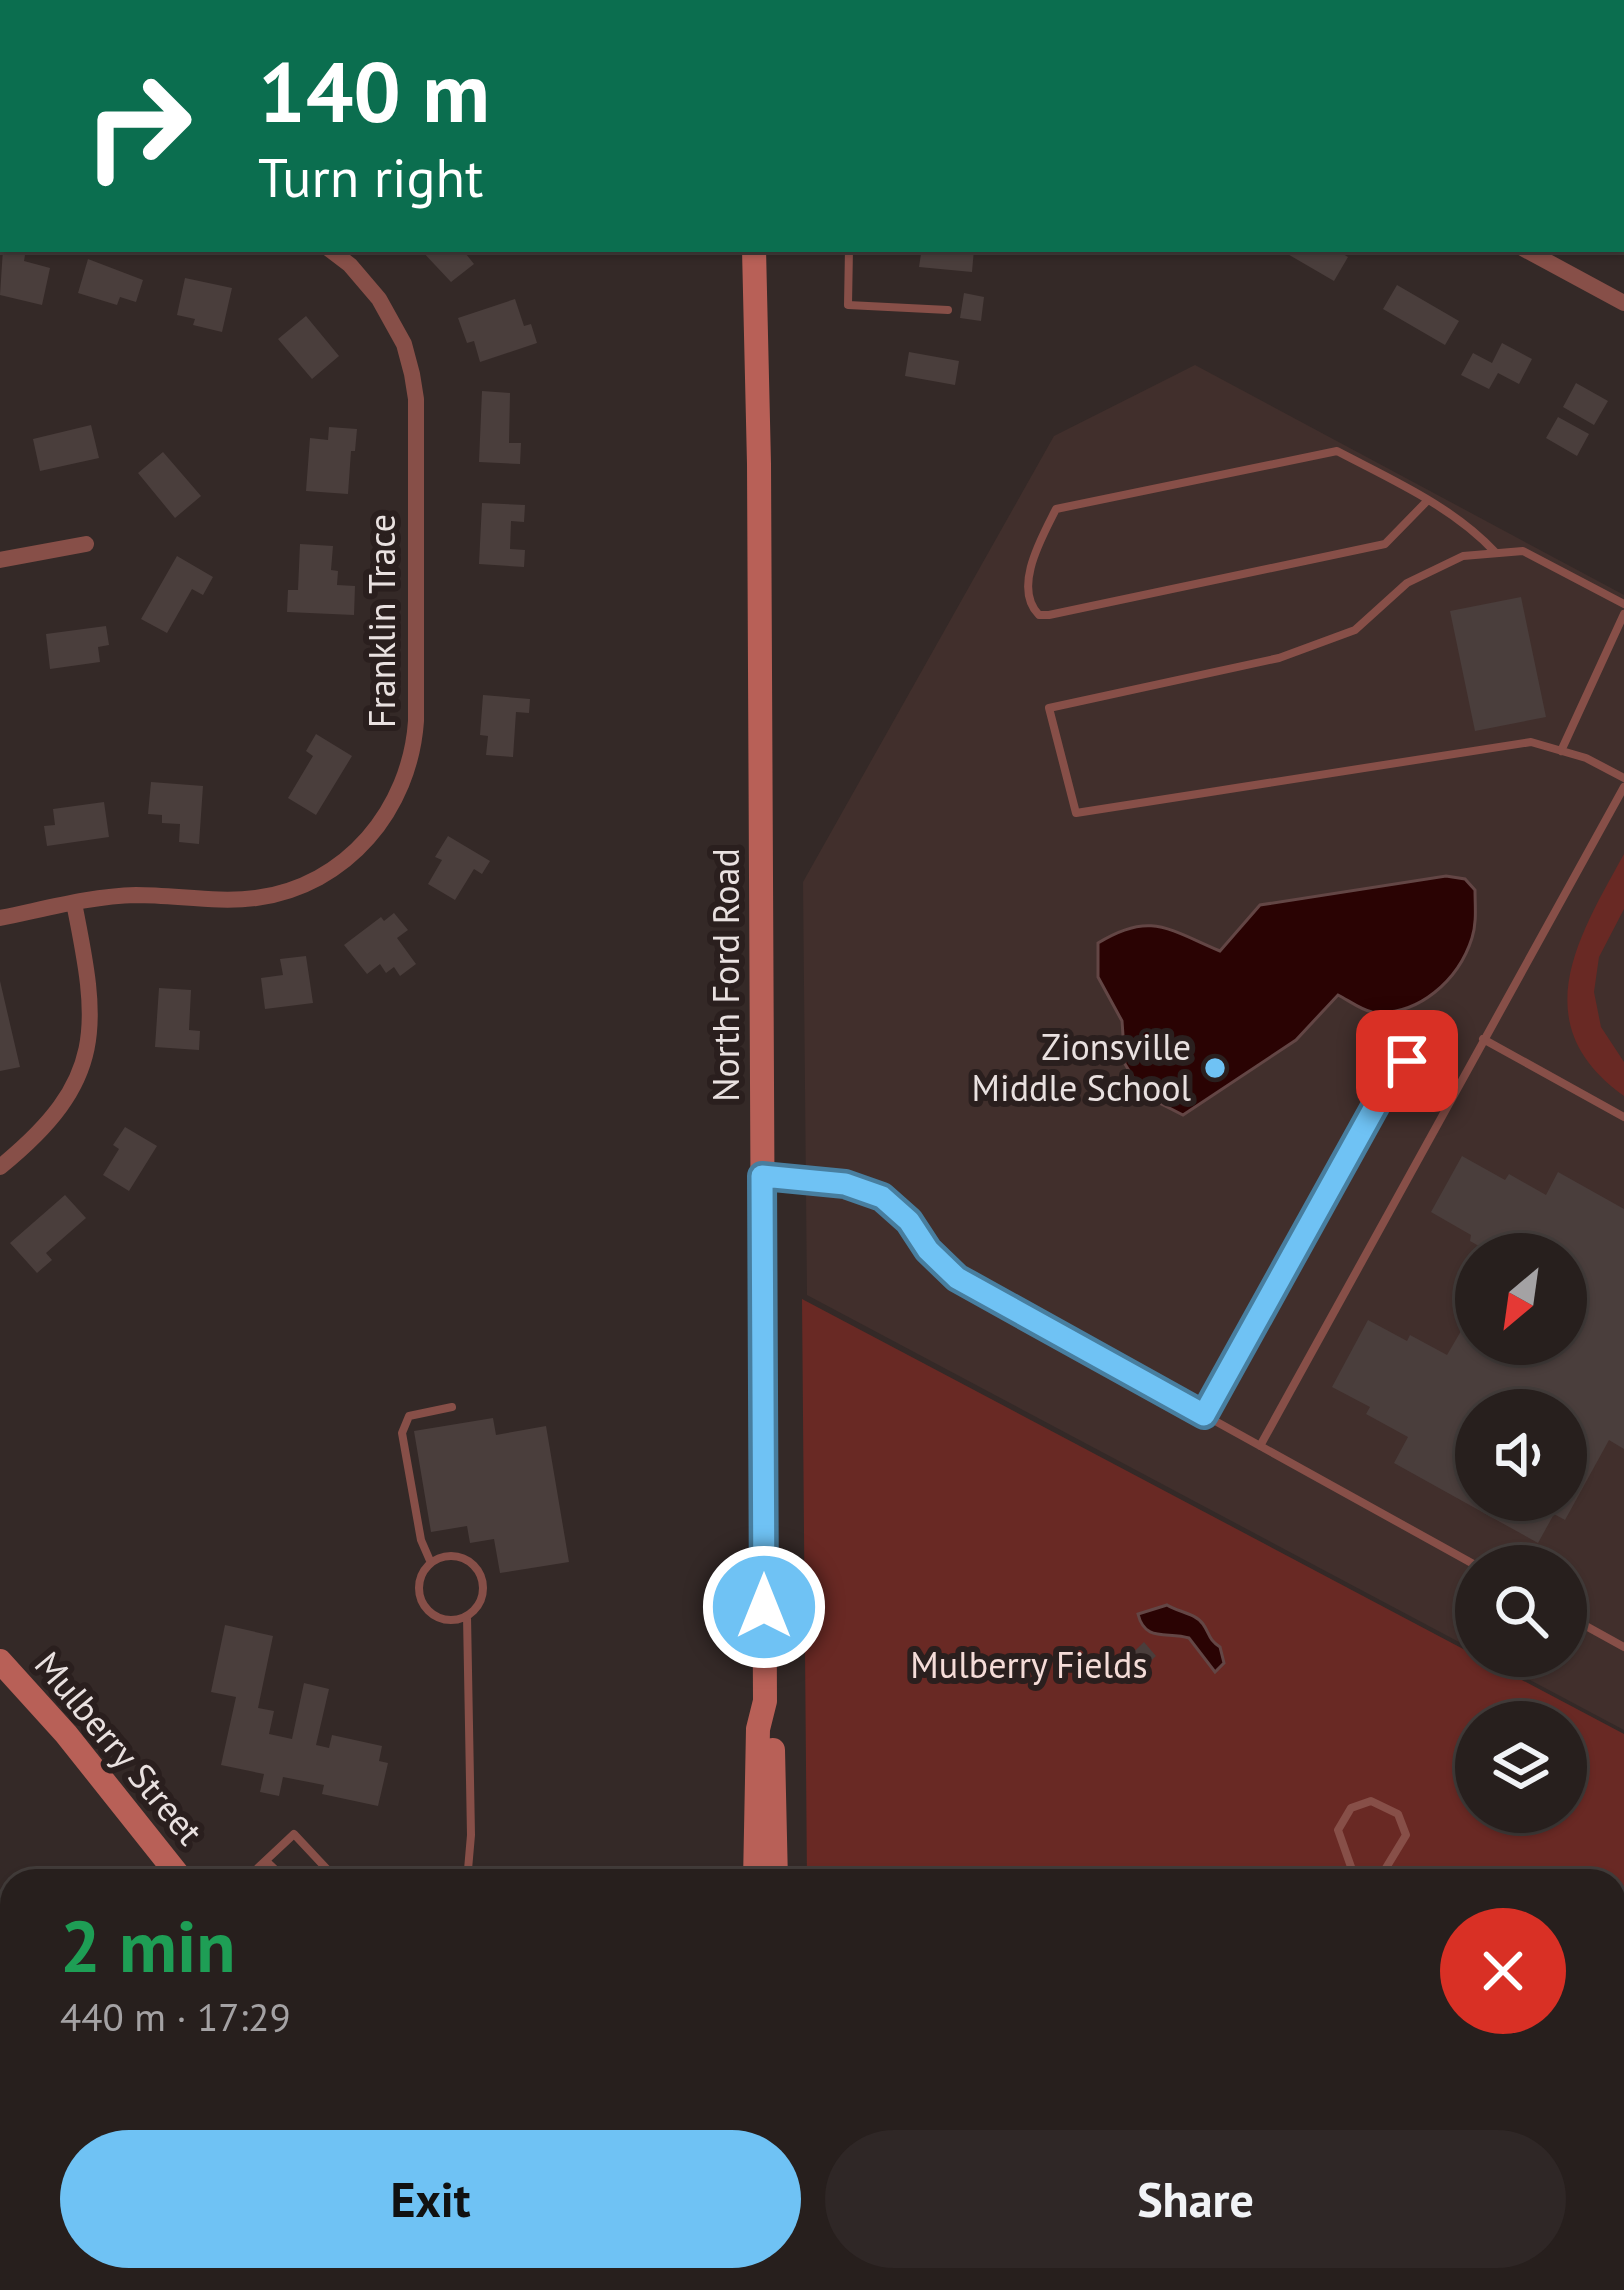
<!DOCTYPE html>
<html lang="en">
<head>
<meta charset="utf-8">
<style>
	body { margin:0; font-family:"PT Sans",sans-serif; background:#2f2726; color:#f1f3f6; height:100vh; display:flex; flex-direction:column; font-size:45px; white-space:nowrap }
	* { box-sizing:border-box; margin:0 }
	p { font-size:39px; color:#a4a2a4 }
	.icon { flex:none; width:66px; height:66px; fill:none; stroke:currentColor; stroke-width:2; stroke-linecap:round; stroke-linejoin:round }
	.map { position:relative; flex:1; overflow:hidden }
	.drawer { position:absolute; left:0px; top:1869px; width:1626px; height:423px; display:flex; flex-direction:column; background:#271f1d; border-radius:36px 36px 0 0; box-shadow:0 3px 9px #0004,0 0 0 3px #433d3b }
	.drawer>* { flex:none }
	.hud { position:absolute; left:0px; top:0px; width:1626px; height:252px; box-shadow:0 3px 9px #0004,0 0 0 3px #433d3b; background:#0b6e4f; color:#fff; overflow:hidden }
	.needle { width:78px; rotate:209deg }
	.tools { position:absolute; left:1455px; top:1233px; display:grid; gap:24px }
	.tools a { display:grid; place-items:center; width:132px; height:132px; border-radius:50%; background:#271f1d; box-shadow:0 3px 9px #0004,0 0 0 3px #433d3b; font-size:60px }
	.pin { position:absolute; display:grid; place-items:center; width:102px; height:102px; color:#fff; margin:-51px; border-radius:24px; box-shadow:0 6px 18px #0006 }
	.me { position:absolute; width:132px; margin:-66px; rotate:0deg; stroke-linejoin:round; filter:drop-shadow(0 0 9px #0008) }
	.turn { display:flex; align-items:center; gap:42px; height:252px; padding:0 60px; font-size:54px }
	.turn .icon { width:156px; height:156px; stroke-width:2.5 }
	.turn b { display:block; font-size:84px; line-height:102px }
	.round { display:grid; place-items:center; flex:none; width:126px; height:126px; border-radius:63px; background:#2f2726 }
	.head { display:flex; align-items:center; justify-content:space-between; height:204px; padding:0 60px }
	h1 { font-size:72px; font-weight:800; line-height:90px; color:#1e9e55 }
	.action { display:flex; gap:24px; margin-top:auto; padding:24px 60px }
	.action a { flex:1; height:138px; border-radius:72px; background:#6fc2f4; color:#111; font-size:48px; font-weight:800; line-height:138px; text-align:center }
	.action a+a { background:#2f2726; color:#f1f3f6 }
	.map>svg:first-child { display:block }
</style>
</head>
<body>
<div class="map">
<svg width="1624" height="2290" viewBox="0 0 1624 2290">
	<rect width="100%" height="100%" fill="#342927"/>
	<!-- built -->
	<path fill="#412f2c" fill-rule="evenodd" d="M1195,365l429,230v1135l-139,-74h81v-90h-90v85l-669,-356 -4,-413 251,-446zM1476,1254h90v90h-90zM1476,1410h90v90h-90z"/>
	<!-- green -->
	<path fill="#692924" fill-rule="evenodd" d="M1624,854v55l-25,48 -5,35 7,35 23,35v34c-101,-72 -45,-160 0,-242z
		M802,1299l822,435v556h-768l-16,-10h774v-399h-807zM1476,1722h90v90h-90z"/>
	<!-- water -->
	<path fill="#2a0303" stroke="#634645" stroke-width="3" d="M1446,876l19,3 10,11c0,16 2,32 -3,48 -13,41 -53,79 -100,74 -11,-2 -24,-12 -34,-17l-42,45 -113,75 -39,-20 -19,-31 -3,-43 -24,-44v-34c52,-32 70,-14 122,8l40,-46z
		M1167,1605c11,7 28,8 36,19 7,10 5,15 17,23l4,16 -9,9 -26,-34c-21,-7 -44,5 -51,-24z"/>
	<!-- building -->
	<path fill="#4a3e3c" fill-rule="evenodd" d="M3,249h23l-2,12 26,7 -8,37 -42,-10z
		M420,249h42l12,15 -23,18z
		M899,249h75l-2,23 -53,-5 2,-13 -22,-2z
		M1279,249h56l13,8 -14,24z
		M88,259l55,21 -7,22 -16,-5 -3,8 -39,-12z
		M185,278l47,10 -10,44 -29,-7 2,-6 -18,-4z
		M1397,285l62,36 -14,24 -62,-36z
		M964,293l20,4 -3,24 -21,-3z
		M515,299l9,27 7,-2 6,19 -57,19 -6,-21 -7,2 -9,-25z
		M306,316l33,40 -27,23 -34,-40z
		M1502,343l30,16 -13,25 -21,-11 -9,16 -28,-14 12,-22 19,10z
		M909,352l50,9 -4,24 -50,-9z
		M1576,383l32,18 -14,24 -31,-18z
		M482,391l28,2 -1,50h12l-1,21 -41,-2z
		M1558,417l31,17 -12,22 -31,-18z
		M91,425l8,33 -59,13 -7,-32z
		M329,427l28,2 -2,22h-4l-3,43 -42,-3 4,-53 18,2z
		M163,452l38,44 -26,22 -37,-45z
		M482,503l43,2 -1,17 -13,-1 -1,28 15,1 -1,17 -45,-3z
		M300,544l33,2 -2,24 7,1 -1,14 18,1 -1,29 -67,-3 1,-22h10z
		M177,556l36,21 -10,18 -11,-6 -25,44 -26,-14z
		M1521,597l25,120 -71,14 -25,-120z
		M106,626l3,19 -11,2 2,15 -50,7 -4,-35z
		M483,695l47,4 -1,14 -13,-1 -3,45 -27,-2 2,-19 -8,-1z
		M316,734l36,22 -36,59 -28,-17 25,-42 -7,-5z
		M151,782l52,4 -4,58 -20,-2 1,-18 -18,-1v-8l-14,-1z
		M104,802l5,35 -62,9 -3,-20 11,-1 -2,-16z
		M448,836l42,25 -8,13 -8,-5 -19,31 -27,-16 14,-24 -7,-3z
		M394,913l14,17 -11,8 19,26 -16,12 -6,-9 -8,6 -6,-9 -13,10 -23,-29 37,-28 3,4z
		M306,956l7,47 -48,6 -4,-31 22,-3 -3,-16z
		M0,981l20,86 -20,4z
		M159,988l32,2 -2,40 11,1 -1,19 -44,-3z
		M125,1127l32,19 -28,45 -26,-16 16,-26 -6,-4z
		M1462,1156l43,24 4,-6 37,21 12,-23 66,37v240l-15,-9 -44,80 -11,-6 -16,29 -144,-80 14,-26 -42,-23 4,-7 -38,-20 36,-67 39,21 3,-6 37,20 14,-24 15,8v5l21,6 3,-6h66v-90h-73l-23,-13 1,-6 -40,-23zM1476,1410h90v90h-90z
		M65,1195l21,23 -40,35 6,7 -15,13 -27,-30z
		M493,1418l3,17 50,-9 23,136 -69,11 -6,-34 -24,4 -3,-17 -36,6 -17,-101z
		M225,1625l48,11 -15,72 16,3 -5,23 23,5 12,-56 25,6 -13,56 13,3 3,-13 50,11 -3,15 9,2 -10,43 -56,-12 2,-9 -41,-8 -4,19 -19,-4 4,-18 -43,-9 15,-68 -25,-5z
		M1144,1642l12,14 -30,28 -12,-13z"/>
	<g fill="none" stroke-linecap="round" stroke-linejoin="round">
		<!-- lane -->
		<path stroke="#874f48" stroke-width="8" d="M984,3l1,-3
			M849,249l-1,56 100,5
			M1428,500l-43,44 -336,71h-10c-27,-27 3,-78 17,-106l281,-58c55,29 115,55 158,101
			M1624,604l-101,-53 -60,5 -56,27 -52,47 -76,28 -230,50 27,105 455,-71 55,16 38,20
			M1561,751l63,-137
			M1483,1039l141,78
			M769,1177c50,5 103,3 139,44 18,19 29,37 49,57l520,288
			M1204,1415l194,-349 18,-5 43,24
			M1260,1446l364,-659
			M419 1588a32 32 0 1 1 64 0a32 32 0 1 1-64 0Z
			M431,1563l-10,-23 -19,-107 7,-17 43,-9
			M1566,1615l58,32
			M467,1616l4,219 -4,46
			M266,1861l21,20
			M244,1881l50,-47 44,47
			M1356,1881l-18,-51 13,-22 20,-7 27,13 8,21 -28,46
			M1208,2280v10"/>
		<!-- street -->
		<path stroke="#874f48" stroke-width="16" d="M1062,0l5,3
			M1541,0l6,3
			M1564,3l1,-3
			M1623,44l1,1
			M0,169l3,1
			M1524,249l100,54
			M0,560l86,-16
			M0,918c45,-9 91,-22 136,-23 40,0 81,8 120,3 91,-12 154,-89 160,-177v-322l-4,-25 -8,-30 -25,-45 -29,-34 -21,-16
			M0,1167c107,-87 99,-140 74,-264
			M144,2280l9,10"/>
		<!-- secondary -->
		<path stroke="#b86057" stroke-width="24" d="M763,3v-3
			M754,249l5,215 6,1237 -7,28 -3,152
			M0,1661l66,73 117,147
			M773,1750l3,131
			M739,2280l17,10
			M788,2280l20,10
			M616,2290l5,-10
			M639,2290l6,-10"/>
	</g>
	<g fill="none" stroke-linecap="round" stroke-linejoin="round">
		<!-- route casing -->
		<g stroke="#487e9f" stroke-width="30">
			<path id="route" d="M764,1607l-2,-431 83,8 37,13 27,24 19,29 29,28 247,137 188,-339 15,-15"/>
		</g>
		<!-- route -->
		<use href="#route" stroke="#6fc2f4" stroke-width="21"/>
	</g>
	<!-- markers -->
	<circle fill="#6fc2f4" stroke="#2a1f1e" stroke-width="4.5" cx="1215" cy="1068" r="12"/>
	<g text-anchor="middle" stroke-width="12" stroke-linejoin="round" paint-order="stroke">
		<!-- street labels -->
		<g font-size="36" fill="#e9e1e0" stroke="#2a1f1e">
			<text transform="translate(382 621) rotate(-90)" y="13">Franklin Trace</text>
			<text transform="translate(726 975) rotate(-90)" y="13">North Ford Road</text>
			<text transform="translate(119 1748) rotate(50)" y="13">Mulberry Street</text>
		</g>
		<!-- poi labels -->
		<g font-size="36" fill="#e9e1e0" stroke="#2a1f1e" text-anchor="end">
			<text x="1191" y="1060">Zionsville<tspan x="1191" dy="41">Middle School</tspan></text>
		</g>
		<!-- park labels -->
		<g font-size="36" fill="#f5dcd8" stroke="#2a1f1e">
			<text x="1029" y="1678">Mulberry Fields</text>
		</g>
	</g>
</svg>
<div class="tools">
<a><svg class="needle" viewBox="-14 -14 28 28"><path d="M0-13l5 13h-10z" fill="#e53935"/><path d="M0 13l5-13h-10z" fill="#a4a2a4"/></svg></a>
<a><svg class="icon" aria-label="sound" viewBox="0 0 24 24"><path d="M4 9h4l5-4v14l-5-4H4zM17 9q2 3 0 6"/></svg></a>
<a><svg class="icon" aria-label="search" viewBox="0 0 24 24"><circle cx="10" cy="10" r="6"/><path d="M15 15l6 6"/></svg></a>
<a><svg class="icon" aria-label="layers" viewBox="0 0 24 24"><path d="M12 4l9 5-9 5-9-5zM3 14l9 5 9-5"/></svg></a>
</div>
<div class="pin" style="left:1407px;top:1061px;background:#d93025"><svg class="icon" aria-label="arrive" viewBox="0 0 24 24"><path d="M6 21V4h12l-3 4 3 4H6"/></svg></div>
<svg class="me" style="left:764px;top:1607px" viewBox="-20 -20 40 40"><circle r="17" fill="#6fc2f4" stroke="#fff" stroke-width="3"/><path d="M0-11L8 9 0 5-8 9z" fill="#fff"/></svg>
<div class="hud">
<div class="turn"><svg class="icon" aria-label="right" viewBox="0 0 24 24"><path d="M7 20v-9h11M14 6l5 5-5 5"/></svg><div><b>140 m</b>Turn right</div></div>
</div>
<section class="drawer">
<div class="head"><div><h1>2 min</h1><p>440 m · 17:29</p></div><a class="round" style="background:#d93025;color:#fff"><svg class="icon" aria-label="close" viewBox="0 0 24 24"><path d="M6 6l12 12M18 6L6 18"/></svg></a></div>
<div class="action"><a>Exit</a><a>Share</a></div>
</section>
</div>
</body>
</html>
